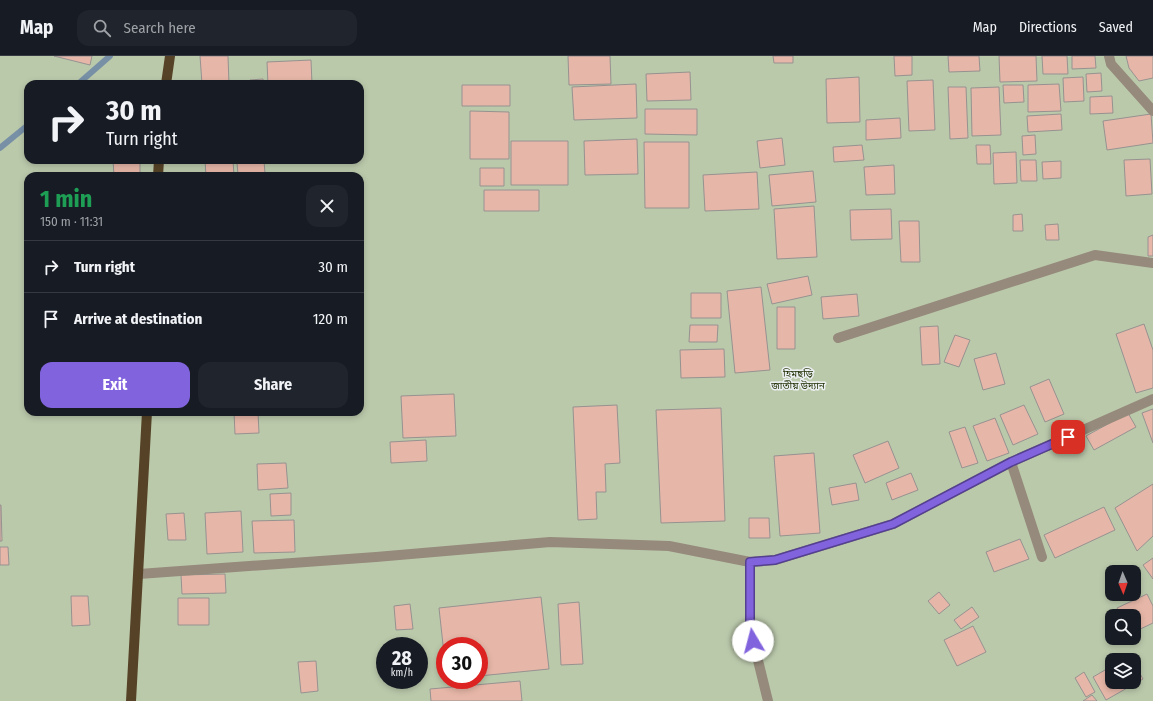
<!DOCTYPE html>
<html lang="en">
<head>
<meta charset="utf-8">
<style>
	body { margin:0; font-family:"Fira Sans Condensed","Noto Sans Bengali",sans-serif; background:#20242c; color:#f1f3f6; height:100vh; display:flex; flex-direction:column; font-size:15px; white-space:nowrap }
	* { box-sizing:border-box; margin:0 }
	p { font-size:13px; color:#9ea1a6 }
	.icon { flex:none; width:22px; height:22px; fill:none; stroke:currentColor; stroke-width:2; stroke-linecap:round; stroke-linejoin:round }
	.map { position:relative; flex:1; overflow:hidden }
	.details { position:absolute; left:24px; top:116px; width:340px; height:244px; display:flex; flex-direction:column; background:#171b24; border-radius:12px; box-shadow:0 2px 6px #0003 }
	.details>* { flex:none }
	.hud { position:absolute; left:24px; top:24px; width:340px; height:84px; border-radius:12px; box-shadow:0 2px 6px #0003; background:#171b24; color:#f1f3f6; overflow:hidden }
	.needle { width:26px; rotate:178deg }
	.fabs { position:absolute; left:1105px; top:509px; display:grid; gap:8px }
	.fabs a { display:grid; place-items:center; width:36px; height:36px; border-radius:8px; background:#171b24; box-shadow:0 2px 6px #0003; font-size:20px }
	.speed { position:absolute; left:376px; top:581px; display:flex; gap:8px; font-size:20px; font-weight:700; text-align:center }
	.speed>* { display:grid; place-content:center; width:52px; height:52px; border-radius:50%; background:#171b24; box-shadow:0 2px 6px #0003; line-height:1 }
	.speed small { font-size:10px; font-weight:400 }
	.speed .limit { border:6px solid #d22; background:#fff; color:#111 }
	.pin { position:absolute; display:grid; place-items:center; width:34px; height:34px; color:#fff; margin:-17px; border-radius:8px; box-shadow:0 2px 6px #0006 }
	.me { position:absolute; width:44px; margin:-22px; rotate:352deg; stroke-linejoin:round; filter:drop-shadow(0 0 3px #0008) }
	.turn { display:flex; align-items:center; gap:14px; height:84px; padding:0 16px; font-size:18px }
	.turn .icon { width:52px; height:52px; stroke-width:2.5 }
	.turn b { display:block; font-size:28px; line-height:34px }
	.round { display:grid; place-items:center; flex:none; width:42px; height:42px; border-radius:12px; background:#20242c }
	.headline { display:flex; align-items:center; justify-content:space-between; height:68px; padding:0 16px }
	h1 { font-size:24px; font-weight:700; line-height:30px; color:#1e9e55 }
	.cta { display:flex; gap:8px; margin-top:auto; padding:8px 16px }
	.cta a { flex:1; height:46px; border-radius:12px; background:#8263de; color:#fff; font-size:16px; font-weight:700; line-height:46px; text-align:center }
	.cta a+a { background:#20242c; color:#f1f3f6 }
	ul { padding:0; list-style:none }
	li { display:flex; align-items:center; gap:12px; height:52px; padding:0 16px; border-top:1px solid #363941 }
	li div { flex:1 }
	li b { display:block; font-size:15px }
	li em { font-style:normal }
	header { display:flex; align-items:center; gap:24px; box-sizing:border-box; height:56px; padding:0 20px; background:#171b24; border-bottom:1px solid #363941 }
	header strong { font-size:19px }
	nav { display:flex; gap:22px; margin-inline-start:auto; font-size:14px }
	.search { width:280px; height:36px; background:#20242c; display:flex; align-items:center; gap:10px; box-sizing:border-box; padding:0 14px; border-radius:12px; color:#9ea1a6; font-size:15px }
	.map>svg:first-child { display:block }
</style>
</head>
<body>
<header>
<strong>Map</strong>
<div class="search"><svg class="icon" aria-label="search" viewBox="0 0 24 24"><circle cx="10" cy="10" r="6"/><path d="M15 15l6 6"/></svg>Search here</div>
<nav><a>Map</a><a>Directions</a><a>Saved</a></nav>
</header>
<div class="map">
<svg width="1153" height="645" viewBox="0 0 1153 645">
	<rect width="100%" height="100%" fill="#dfe2e5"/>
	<!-- green -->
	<path fill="#bbc9ab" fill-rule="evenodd" d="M0,0h1153v645h-1153zM28,28h332v76h-332zM28,120h332v236h-332zM1112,516h22v22h-22zM1112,560h22v22h-22zM385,590h34v34h-34zM445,590h34v34h-34zM1112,604h22v22h-22z"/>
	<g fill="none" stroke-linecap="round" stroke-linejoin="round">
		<!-- stream -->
		<path stroke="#7790a6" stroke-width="6" d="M78,28l32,-28
			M0,92l28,-23"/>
	</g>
	<!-- building -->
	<path fill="#e6b7a8" stroke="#969290" d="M54,0h38l-2,9z
		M200,0h28l1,28h-27z
		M568,0h42l1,28 -42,1z
		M773,0h20v7h-19z
		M894,0h18v19l-17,1z
		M948,0h31l1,15 -31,1z
		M999,0h37l1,25 -37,1z
		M1042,0h25l1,18h-25z
		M1072,0h23l1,12 -24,1z
		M1126,0h27v22l-14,3 -10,-13z
		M311,4l1,24h-44l-1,-22z
		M690,16l1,28 -44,1 -1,-27z
		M1101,17l1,18 -15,1 -1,-18z
		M859,21l1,45 -33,1 -1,-44z
		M1083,21l1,24 -20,1 -1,-24z
		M263,23l1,5h-14v-4z
		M933,24l2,50 -26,1 -2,-50z
		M636,28l1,34 -63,2 -2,-33z
		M1059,28l2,27 -33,1v-27z
		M462,29h48v21h-48z
		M1003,29h20l1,17 -20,1z
		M948,31h18l2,51 -18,1z
		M999,31l2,48 -29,1 -1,-48z
		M1112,40l1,17 -23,1v-17z
		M645,53h52v26l-52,-1z
		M470,55l39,1v47h-39z
		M1061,58l1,16 -34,2 -1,-16z
		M1151,58l2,29 -46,7 -4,-29z
		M900,62l1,20 -35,2v-20z
		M1035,79l1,19 -13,1 -1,-19z
		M782,82l3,27 -25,3 -3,-27z
		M637,83l1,35 -53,1 -1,-34z
		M511,85h57v44h-57z
		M644,86h45v66h-44z
		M862,89l2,15 -30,2 -1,-15z
		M976,89h14l1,19h-14z
		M1016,96l1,31 -23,1 -1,-31z
		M1150,103l2,35 -26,2 -2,-36z
		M113,104h27v16h-26z
		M205,104h28l1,16h-28z
		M1020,104h16l1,21h-16z
		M264,105l1,12 -27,1 -1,-11z
		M1061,105v17l-18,1 -1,-17z
		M894,109l1,29 -29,1 -2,-28z
		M480,112h24v18h-24z
		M813,115l3,31 -44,4 -3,-31z
		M757,116l2,37 -54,2 -2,-36z
		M484,134h55v21h-55z
		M814,150l3,51 -40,2 -3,-50z
		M891,153l1,30 -41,1 -1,-30z
		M1022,158l1,17h-10v-16z
		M899,165h20l1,41h-19z
		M1058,168l1,16h-13l-1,-15z
		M1153,179v21h-5v-19z
		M808,220l4,19 -40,9 -5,-20z
		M761,231l9,83 -35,3 -8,-82z
		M691,237h30v25h-30z
		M857,238l2,22 -36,3 -2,-22z
		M777,251h18v42h-18z
		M1144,268l9,26v38l-17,5 -20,-59z
		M690,269h28l-1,17h-28z
		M938,270l2,38 -18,1 -2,-38z
		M955,279l15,5 -11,27 -15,-5z
		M724,293l1,28 -44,1 -1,-28z
		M996,297l9,31 -22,6 -9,-31z
		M1049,323l15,35 -19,8 -15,-35z
		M454,338l2,42 -53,2 -2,-42z
		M617,349l3,58 -15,1 1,28h-10l1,27 -19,1 -5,-113z
		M1024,349l14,29 -25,11 -13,-30z
		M721,352l4,113 -64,2 -5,-113z
		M1153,353v34l-11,-30z
		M234,356h24l1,21 -24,1z
		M1128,357l8,14 -42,23 -8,-14z
		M995,362l14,35 -22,8 -14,-35z
		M965,371l13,36 -16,5 -13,-36z
		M426,384l1,21 -36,2 -1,-21z
		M888,385l11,27 -34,15 -12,-28z
		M814,397l6,80 -40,3 -6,-80z
		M286,407l2,25 -30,2 -1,-26z
		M911,417l7,17 -26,10 -6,-17z
		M856,427l3,17 -27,5 -3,-17z
		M1153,428v52l-16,15 -22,-43z
		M291,437v22l-20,1 -1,-22z
		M1,449l1,36h-2v-36z
		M1104,451l11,23 -60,28 -11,-23z
		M241,455l2,41 -36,2 -2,-41z
		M184,457l2,27h-18l-2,-26z
		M749,462h20l1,20h-21z
		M294,464l1,32 -41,1 -2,-32z
		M1020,483l9,20 -35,13 -8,-20z
		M0,491h8l1,18h-9z
		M1153,502v21l-10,-14z
		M225,518l1,19 -44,1 -1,-19z
		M939,536l11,13 -11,9 -11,-13z
		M1147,538l6,12v17l-19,9v-16h-13l-4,-8z
		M71,540h17l2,29 -18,1z
		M541,541l8,72 -70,7v-30h-34v17l-6,-55z
		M178,542h31v27h-31z
		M579,546l4,62 -22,1 -3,-61z
		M410,548l3,25 -17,1 -2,-24z
		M972,551l7,10 -18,12 -7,-9z
		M973,570l13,26 -29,14 -13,-26z
		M316,605l2,30 -17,2 -3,-31z
		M1134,607l9,16 -37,21 -13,-23 19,-11v16h22z
		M1084,616l11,20 -9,5 -11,-19z
		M520,625l2,20h-91l-1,-12z
		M1092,639l5,6h-14z"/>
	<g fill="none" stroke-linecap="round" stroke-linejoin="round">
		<!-- minor -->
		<path stroke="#958a7b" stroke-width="10" d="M1109,0l2,8 42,47
			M838,282l257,-83 58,8
			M1011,406l31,95
			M750,506v66l18,73
			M139,518l237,-17 174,-15 119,4 81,16 25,-2 118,-36 118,-62 142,-63"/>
		<!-- major -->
		<path stroke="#564327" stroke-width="10" d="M166,28l4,-28
			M158,120l1,-16
			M131,645l16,-289"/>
	</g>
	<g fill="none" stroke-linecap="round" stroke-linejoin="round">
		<!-- route casing -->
		<g stroke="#544090" stroke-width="10">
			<path id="route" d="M753,585l-3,-13v-66l25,-2 118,-36 118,-62 57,-25"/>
		</g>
		<!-- route -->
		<use href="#route" stroke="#8263de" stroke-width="7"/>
	</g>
	<g text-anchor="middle" stroke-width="3" stroke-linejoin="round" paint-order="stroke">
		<!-- park labels -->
		<g font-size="10" fill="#203104" stroke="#edf0f3">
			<text x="798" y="321">হিমছড়ি<tspan x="798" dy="12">জাতীয় উদ্যান</tspan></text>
		</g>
	</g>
</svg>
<div class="fabs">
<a><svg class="needle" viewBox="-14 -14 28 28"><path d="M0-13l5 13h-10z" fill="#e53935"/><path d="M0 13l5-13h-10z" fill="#9ea1a6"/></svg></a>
<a><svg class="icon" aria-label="search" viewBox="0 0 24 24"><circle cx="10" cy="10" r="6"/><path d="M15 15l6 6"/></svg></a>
<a><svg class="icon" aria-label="layers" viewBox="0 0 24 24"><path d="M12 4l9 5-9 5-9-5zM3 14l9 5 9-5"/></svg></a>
</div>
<div class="speed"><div>28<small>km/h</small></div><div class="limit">30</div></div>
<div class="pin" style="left:1068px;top:381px;background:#d93025"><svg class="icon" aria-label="arrive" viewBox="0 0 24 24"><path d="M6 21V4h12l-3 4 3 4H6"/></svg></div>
<svg class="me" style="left:753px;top:585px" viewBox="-20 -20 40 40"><circle r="19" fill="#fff"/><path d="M0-13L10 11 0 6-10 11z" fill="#8263de"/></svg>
<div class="hud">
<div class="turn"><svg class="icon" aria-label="right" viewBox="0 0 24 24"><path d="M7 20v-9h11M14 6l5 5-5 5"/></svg><div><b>30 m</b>Turn right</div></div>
</div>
<section class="details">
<div class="headline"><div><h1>1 min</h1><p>150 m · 11:31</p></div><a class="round"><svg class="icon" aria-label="close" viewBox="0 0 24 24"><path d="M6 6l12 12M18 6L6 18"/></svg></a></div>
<ul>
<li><svg class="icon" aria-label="right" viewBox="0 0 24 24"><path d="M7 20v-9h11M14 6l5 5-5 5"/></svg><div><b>Turn right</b></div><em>30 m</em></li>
<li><svg class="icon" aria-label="arrive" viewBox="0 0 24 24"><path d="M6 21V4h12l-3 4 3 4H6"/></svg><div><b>Arrive at destination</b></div><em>120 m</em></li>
</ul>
<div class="cta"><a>Exit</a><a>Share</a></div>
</section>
</div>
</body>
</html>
